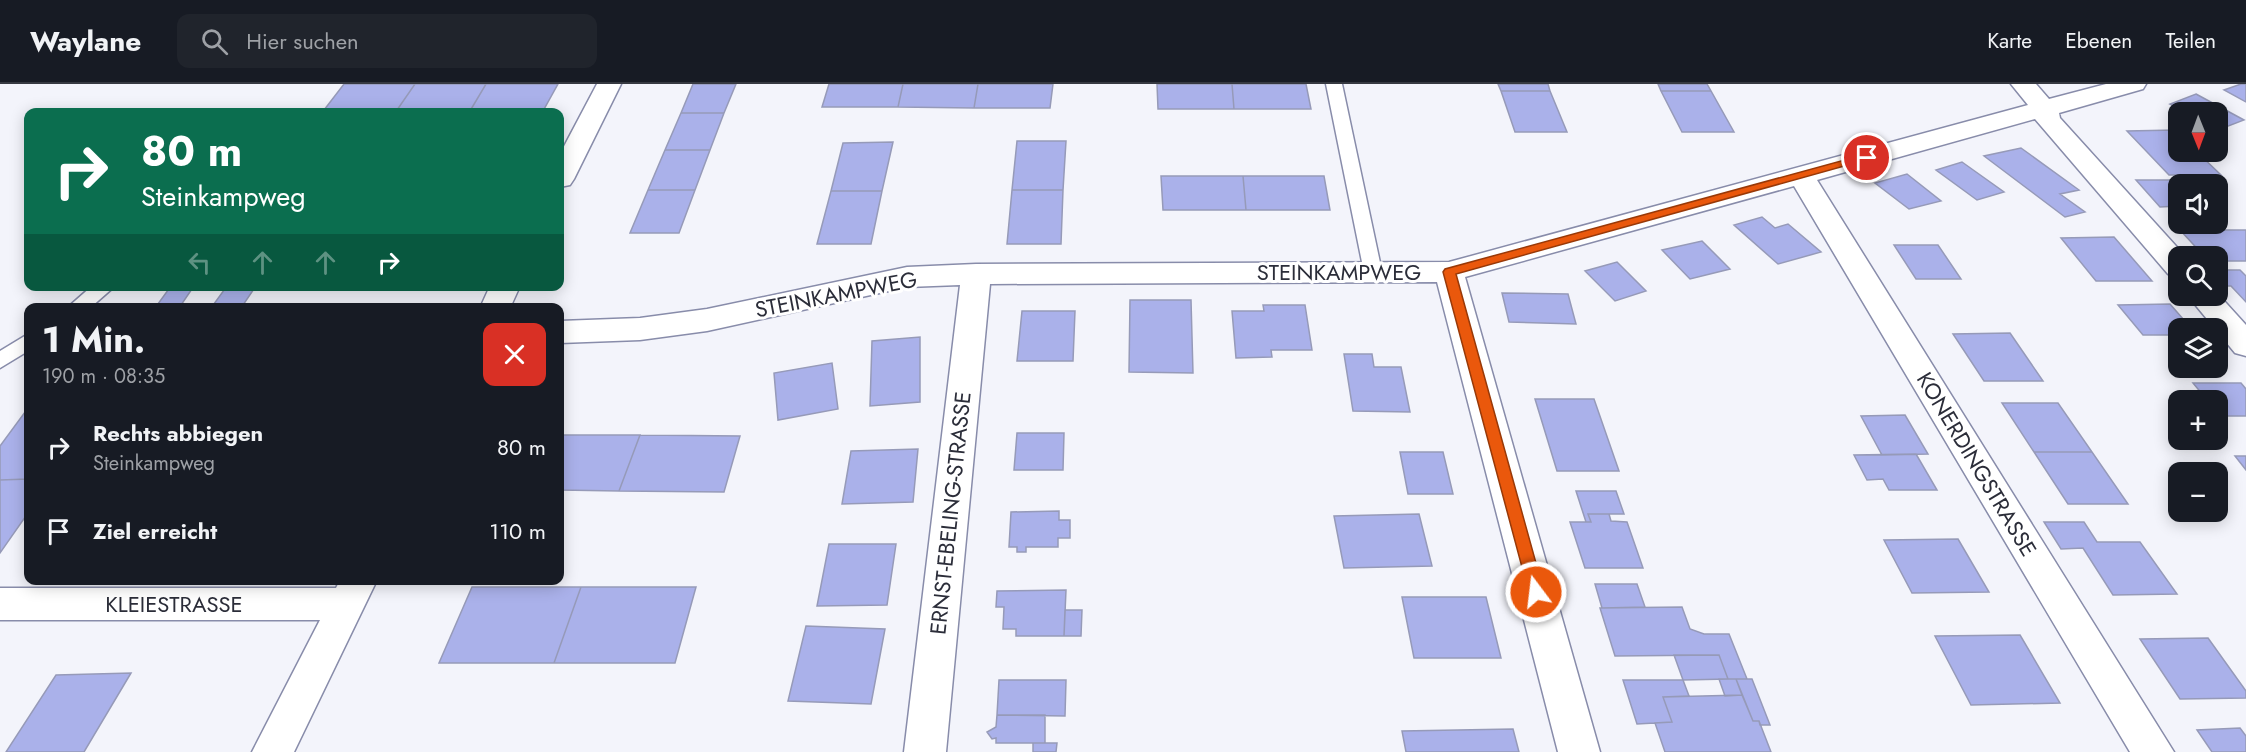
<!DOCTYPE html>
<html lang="de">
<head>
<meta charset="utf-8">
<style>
	body { margin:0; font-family:Jost,sans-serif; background:#20242c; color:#f1f3f6; height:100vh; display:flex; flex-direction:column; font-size:22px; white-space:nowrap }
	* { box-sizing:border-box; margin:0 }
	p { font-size:20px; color:#9ea1a6 }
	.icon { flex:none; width:33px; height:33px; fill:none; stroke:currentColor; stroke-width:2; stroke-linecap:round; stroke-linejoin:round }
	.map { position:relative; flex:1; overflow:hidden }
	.side { position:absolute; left:24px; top:219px; width:540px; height:282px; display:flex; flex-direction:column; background:#171b24; border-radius:12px; box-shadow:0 3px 15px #0003 }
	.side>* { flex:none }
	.banner { position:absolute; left:24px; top:24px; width:540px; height:183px; border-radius:12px; box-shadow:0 3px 15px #0003; background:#0b6e4f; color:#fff; overflow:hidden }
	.needle { width:39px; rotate:179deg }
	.tools { position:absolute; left:2168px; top:18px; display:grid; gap:12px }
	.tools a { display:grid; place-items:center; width:60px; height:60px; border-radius:12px; background:#171b24; box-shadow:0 3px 15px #0003; font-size:30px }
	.pin { position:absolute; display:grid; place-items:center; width:51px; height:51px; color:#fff; margin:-26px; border:3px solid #fff; border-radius:50%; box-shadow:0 2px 6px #0007 }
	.me { position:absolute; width:66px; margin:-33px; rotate:345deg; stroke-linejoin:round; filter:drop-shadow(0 0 4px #0008) }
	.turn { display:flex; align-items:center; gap:21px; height:126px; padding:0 18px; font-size:27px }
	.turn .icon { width:78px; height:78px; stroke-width:2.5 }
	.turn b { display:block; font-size:42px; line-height:51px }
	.lanes { display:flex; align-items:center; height:57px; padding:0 18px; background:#0003; justify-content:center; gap:30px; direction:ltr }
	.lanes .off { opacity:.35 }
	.round { display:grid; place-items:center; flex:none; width:63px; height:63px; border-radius:12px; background:#20242c }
	.overview { display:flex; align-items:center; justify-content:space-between; height:102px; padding:0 18px }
	h1 { font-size:36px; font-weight:700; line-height:45px }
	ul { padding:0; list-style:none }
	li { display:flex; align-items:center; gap:18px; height:84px; padding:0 18px }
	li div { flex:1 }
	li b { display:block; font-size:22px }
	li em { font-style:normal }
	header { display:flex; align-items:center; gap:36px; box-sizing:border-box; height:84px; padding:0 30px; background:#171b24; border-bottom:2px solid #363941 }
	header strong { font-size:28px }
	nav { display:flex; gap:33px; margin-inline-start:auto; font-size:21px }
	.search { width:420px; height:54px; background:#20242c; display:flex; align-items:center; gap:15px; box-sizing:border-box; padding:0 21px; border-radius:12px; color:#9ea1a6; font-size:22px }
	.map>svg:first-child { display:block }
</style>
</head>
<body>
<header>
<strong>Waylane</strong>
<div class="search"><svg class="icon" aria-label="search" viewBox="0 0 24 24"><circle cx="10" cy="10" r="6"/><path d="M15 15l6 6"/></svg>Hier suchen</div>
<nav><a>Karte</a><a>Ebenen</a><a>Teilen</a></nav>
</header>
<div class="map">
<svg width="2246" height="668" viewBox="0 0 2246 668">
	<rect width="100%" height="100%" fill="#f3f4fb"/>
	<!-- building -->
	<path fill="#aab1ea" stroke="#969ab8" stroke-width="1.5" d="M344,0h71l-18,26h-73z
		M415,0h71l-16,27 -73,-1z
		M486,0h72l-15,27h-73z
		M693,0h43l-12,29h-43z
		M829,0h74l-5,23h-76z
		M903,0h75l-4,24 -76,-1z
		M978,0h75l-3,24h-76z
		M1157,0h75l2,25h-76z
		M1232,0h74l5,25h-77z
		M1498,0h50l2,7h-49z
		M1658,0h49l4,7h-50z
		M2241,0h5v18l-22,-12z
		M1501,7h49l17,41h-52z
		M1661,7h50l23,41h-52z
		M2196,10l48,26 -26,10 -1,-18h-32l-15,-8z
		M681,29h43l-14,37h-45z
		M2176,46l2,22h19l24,23h-52l-42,-44z
		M1017,57h49l-3,49h-51z
		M893,58l-11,49h-51l12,-48z
		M2021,64l58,42 -19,4 25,18 -20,5 -81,-61z
		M665,66h45l-15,40h-47z
		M1962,78l42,30 -27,8 -41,-30z
		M1907,90l34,27 -32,8 -34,-26z
		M1161,92h82l3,34h-83z
		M1243,92h81l6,34h-84z
		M2136,96h54l4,4h-16v22l-18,1z
		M648,106h47l-16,43h-49z
		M1012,106h51l-2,54h-54z
		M831,107h51l-11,53h-54z
		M1762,133l13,11 13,-4 33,28 -43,12 -44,-39z
		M2180,146h66v31h-23l-4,-4 -15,-1z
		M2114,153l38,44h-56l-35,-43z
		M1702,157l28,28 -40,10 -28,-29z
		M1894,161h44l23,34h-45z
		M1617,178l29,29 -31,10 -30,-30z
		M2217,186h23l6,6v26l-15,-16h-5l-9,-9z
		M171,202h23l-15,22h-24z
		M227,202h29l-15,22h-30z
		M1502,209l66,1 8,30 -67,-2z
		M1130,216h61l2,73 -64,-1z
		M2170,220l21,24h-13v7h-35l-25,-30z
		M1263,221h42l7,45h-41l1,7 -36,1 -4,-47h32z
		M1022,227h53l-2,50h-56z
		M2010,249l33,48h-59l-31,-47z
		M920,253v65l-50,4 2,-65z
		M1344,270h28l2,13h27l9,45 -57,-1z
		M832,279l6,46 -60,11 -4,-47z
		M2193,299h48l5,6v27h-26l-3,-16h-10z
		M1535,315h59l25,72h-62z
		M2002,319h56l34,49h-58z
		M28,324v71l-28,1v-34z
		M1905,331l23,39 -46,1 -21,-39z
		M1017,349h47l-1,37h-49z
		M560,351h80l-21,56 -59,-1z
		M640,351l100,1 -16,56 -105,-1z
		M918,365l-5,53 -71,2 9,-53z
		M1400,368h43l10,42h-45z
		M2034,368h58l36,52h-60z
		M1916,370l21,36h-48l-6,-11 -16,1 -13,-25z
		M2235,372h11v14z
		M28,395v34l-28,40v-73z
		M1576,407h40l8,23h-36l3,8h-5z
		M1059,427v9h11v18h-12v9h-32v5h-9v-5h-8l2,-35z
		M1419,430l13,52 -88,2 -10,-52z
		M1588,430h21l2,7 16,1 16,46h-58l-15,-46h21z
		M2044,438h40l13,20h43l37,52 -64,1 -30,-47 -22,1z
		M1958,455l31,53 -77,1 -28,-53z
		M829,460h67l-9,61 -70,1z
		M1595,500h42l8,23 -43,1z
		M472,503h109l-27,76h-115z
		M581,503h115l-21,76h-121z
		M1066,506l-2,46h-48v-7h-13l1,-22h-8l1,-16z
		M1402,513h84l15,61h-87z
		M1682,523l8,22 14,5h25l18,45h-19l-9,-24 -104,1 -15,-48z
		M1065,526h17l-1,26h-17z
		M806,542l79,3 -14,75 -83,-3z
		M2020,551l40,68 -89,2 -36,-69z
		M2208,554l38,53v7l-66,1 -40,-60z
		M1674,571h45l9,24 -45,1z
		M131,589l-47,79h-78l50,-77z
		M1719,595h17l6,16 -17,1z
		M1736,595h16l18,46h-10l-1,-4h-6z
		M999,596h67l-1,36 -68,-1z
		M1623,596h60l6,16 -26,1 9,25 -35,2z
		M1742,611l11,26h6l12,31h-106l-10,-29 17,-1 -9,-25z
		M997,631h48v28h-49v-5l-4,1 -5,-7 9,-5z
		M2240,644l6,8v16h-34l-15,-22z
		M1513,645l6,23h-113l-4,-21z
		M1033,659h24l-1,9h-23z"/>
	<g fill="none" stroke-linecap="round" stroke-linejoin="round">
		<!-- service casing -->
		<g stroke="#888caa" stroke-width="3">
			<path id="service" d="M1326,0h16l40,188 -2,4h-14l-2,-4z
				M92,202h23l-25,22h-23z
				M28,250v17l-28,17v-17z"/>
		</g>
		<!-- minor casing -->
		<g stroke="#888caa" stroke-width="3">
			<path id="minor" d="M597,0h24l-47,95 -4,6 -10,2v-33z
				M2011,0h25l13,15 57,-15h40l-3,5 -84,24 1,5 125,138h-7v21l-10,-3 -133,-155 -218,61 357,572h-44l-336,-566 -329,91 135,475h-42l-121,-470 -447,2 -44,468h-42l56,-467 -53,2 -200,44 -67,9 -80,3v-22l80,-3 67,-9 200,-42 69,-3 473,-2 579,-157z
				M490,202h30l-10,22h-30z
				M2217,209l29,32v31l-11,-3 -47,-57h29z
				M340,496h37l-83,172h-42l68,-132h-320v-32h336z"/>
		</g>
		<!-- service -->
		<use href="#service" fill="#fff" fill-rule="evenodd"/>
		<!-- minor -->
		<use href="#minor" fill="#fff" fill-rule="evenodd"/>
	</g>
	<!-- route -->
	<path fill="#ea580c" stroke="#983908" stroke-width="1.5" d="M1863,71l10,3 -417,116 88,318 -8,7 -6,-2 -87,-325 2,-3z"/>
	<g text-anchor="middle" stroke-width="6" stroke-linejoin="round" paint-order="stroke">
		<!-- street labels -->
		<g font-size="22" fill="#2b2d39" stroke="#fff">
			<text x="1339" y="196">STEINKAMPWEG</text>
			<text transform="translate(836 210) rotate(-11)" y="8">STEINKAMPWEG</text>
			<text transform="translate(1977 380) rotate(59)" y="8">KONERDINGSTRASSE</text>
			<text transform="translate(950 429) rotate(-84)" y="8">ERNST-EBELING-STRASSE</text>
			<text x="174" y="528">KLEIESTRASSE</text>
		</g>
	</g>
</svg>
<div class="tools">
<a><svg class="needle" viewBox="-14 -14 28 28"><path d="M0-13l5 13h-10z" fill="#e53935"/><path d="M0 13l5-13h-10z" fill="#9ea1a6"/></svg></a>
<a><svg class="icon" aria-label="sound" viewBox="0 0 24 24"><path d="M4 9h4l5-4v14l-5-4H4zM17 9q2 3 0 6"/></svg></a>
<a><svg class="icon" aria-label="search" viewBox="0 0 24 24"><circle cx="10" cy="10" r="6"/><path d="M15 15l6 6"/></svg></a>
<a><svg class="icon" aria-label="layers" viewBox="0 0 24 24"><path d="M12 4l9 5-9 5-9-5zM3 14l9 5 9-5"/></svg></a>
<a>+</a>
<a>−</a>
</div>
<div class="pin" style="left:1867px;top:74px;background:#d93025"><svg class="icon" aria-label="arrive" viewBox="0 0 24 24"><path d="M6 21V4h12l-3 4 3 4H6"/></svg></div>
<svg class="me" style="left:1536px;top:508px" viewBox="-20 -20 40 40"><circle r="17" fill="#ea580c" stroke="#fff" stroke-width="3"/><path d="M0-11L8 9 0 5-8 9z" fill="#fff"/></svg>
<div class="banner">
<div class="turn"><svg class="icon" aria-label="right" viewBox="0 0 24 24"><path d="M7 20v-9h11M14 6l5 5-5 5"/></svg><div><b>80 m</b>Steinkampweg</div></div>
<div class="lanes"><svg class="icon off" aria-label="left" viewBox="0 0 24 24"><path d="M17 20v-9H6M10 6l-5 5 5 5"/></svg><svg class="icon off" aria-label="ahead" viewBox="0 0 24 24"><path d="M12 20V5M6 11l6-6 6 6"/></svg><svg class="icon off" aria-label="ahead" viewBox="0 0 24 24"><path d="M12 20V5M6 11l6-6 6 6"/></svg><svg class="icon" aria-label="right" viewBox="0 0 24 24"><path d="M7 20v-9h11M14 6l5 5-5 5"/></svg></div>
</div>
<section class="side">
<div class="overview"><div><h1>1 Min.</h1><p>190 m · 08:35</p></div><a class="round" style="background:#d93025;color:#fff"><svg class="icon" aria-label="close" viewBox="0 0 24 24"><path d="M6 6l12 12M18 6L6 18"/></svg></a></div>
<ul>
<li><svg class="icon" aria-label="right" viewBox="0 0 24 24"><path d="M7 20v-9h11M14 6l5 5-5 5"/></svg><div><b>Rechts abbiegen</b><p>Steinkampweg</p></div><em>80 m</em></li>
<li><svg class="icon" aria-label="arrive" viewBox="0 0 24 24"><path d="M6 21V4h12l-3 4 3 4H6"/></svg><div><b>Ziel erreicht</b></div><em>110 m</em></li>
</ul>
</section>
</div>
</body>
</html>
